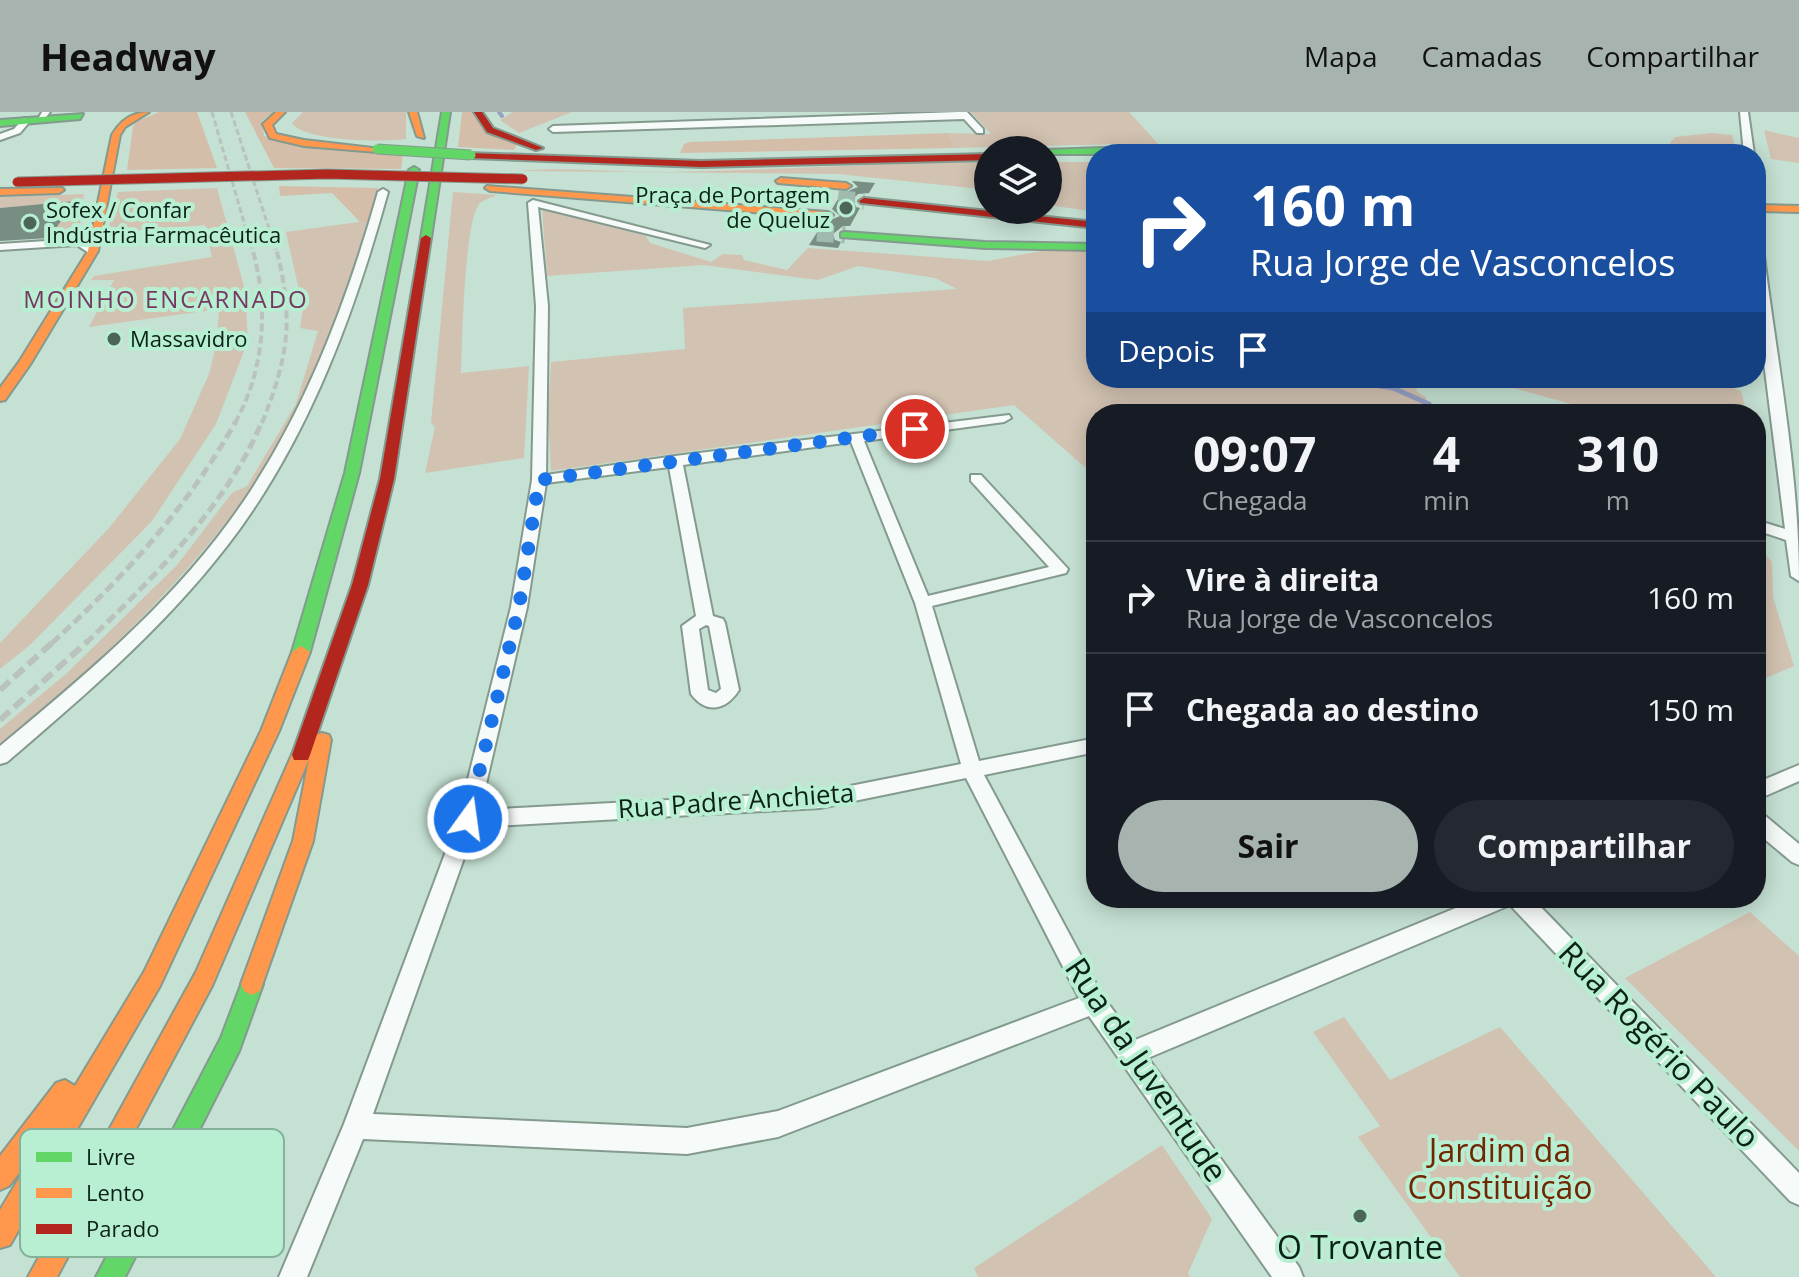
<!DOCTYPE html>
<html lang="pt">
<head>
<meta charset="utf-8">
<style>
	body { margin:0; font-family:"Open Sans",sans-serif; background:#242831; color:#f1f3f6; height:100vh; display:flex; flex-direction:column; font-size:30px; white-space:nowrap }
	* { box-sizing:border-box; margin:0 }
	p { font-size:26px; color:#9ea1a6 }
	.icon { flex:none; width:44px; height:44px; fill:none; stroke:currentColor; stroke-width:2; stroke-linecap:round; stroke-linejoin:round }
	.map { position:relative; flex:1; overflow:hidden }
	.details { position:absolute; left:1086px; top:292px; width:680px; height:504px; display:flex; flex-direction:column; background:#171b24; border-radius:32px; box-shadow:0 4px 20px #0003 }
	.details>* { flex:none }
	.guide { position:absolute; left:1086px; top:32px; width:680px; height:244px; border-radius:32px; box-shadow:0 4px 20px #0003; background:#1a4fa0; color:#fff; overflow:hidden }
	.fabs { position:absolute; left:974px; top:24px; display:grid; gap:16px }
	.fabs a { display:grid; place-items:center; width:88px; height:88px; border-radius:50%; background:#171b24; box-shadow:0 4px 20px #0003; font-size:40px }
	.pin { position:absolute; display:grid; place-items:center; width:68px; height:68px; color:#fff; margin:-34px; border:4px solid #fff; border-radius:50%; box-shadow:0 2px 8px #0007 }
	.me { position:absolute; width:88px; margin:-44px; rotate:14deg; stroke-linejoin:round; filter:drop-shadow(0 0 6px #0008) }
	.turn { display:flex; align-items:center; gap:28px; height:168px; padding:0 32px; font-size:36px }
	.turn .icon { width:104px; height:104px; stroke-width:2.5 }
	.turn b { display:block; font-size:56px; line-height:68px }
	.then { display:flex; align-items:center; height:76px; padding:0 32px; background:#0003; gap:16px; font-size:30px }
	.eta { display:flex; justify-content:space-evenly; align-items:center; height:136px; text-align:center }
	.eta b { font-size:48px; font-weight:700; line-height:56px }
	.action { display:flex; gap:16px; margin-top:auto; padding:16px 32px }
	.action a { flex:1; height:92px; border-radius:48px; background:#a7b3af; color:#111; font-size:32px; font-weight:700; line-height:92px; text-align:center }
	.action a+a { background:#242831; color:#f1f3f6 }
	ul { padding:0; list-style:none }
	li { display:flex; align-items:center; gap:24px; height:112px; padding:0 32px; border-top:2px solid #363941 }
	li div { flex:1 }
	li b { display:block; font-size:30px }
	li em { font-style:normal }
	header { display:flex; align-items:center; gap:48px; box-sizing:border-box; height:112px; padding:0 40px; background:#a7b3af; color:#111 }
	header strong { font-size:38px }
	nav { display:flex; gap:44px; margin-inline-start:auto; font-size:28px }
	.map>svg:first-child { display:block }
</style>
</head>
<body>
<header>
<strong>Headway</strong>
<nav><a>Mapa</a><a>Camadas</a><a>Compartilhar</a></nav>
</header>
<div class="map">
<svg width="1799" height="1165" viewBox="0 0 1799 1165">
	<rect width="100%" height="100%" fill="#c5e1d3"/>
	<!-- green -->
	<path fill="#d2c2b1" d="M303,0h103v27c-22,3 -101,3 -114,-16z
		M513,0h59l-53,21 -19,-13z
		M971,0h158l32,35 -36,-3 -170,4 -8,-15 44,1z
		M1764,18l35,8v25l-28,-4z
		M1711,21l21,2 5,19h-57l-10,-11 5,-6z
		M988,50v24l-17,2 -133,-14 -321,-3c51,-5 102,2 153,1 106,-2 212,-9 318,-10z
		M1048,50h48v50l-48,-7z
		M217,76l28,102 3,51 -32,83 -64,97 -122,124 -30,24v-26l109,-115 71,-89 29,-65 8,-32 2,-33 -130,18 25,-47h-23l3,-4 118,-19 -7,-32 -76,6 -25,14 14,-53z
		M453,80l44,3c-5,2 -13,5 -17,8 -16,16 -18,142 -19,170l68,-7 -5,92 -99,15 10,-46 -4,-4z
		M84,82l-5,40 -30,4 25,-36 -74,6v-11z
		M542,96l104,28 4,7 61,19 12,-8 19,1 2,5 43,10 21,-22 180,13 68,-13 40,1v129h328l-8,13 10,6 1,10 -6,7h-325v63l-82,-72 -463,66 -3,-57 3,-52 134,-13 -2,-41 274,-19 -22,-11 -77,-12 -40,14 -115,-15 -156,11z
		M373,108c-31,87 -61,178 -113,256 -71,104 -165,190 -260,272v-19l67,-56 110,-108 55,-72 15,-7 49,-82 22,-73 -18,-3 3,-20 -17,-76z
		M1477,266h228l36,13 6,23h-154l-11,-7z
		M1756,432l16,18 1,35 21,69 -38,16z
		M1750,800l49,44v195l-174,-173z
		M1344,905l46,63 110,-53 216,250h-256l-102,-140 22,-11 -67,-94z
		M1162,1033l50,74 -24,54 2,4h-212l-4,-9z"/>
	<!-- forest -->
	<path fill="#d4beaa" d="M159,0h38l20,56 -90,2 6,-43 3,-5z
		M245,0h28l-11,9 2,15 139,18 -2,15 -127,-1z
		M462,0h12l43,32 -3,6 -56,-3z
		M947,21l8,15 -275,5 4,-9 6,-2z
		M279,74l99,2 -5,32 -13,2 -28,-29 -52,3z"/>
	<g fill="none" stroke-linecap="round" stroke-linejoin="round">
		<!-- stream-far1 -->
		<path stroke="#96a0c3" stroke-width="4" d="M499,0l3,4"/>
		<!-- stream -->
		<path stroke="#96a0c3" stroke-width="5" d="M1329,266l64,10 36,16"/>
	</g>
	<!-- building -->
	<path fill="#788e83" d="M852,69l23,2 -6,10 -11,1 -5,5 3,8 4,1 -10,18h-7l-10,8 2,6 6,2 -3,6 -29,-3 14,-22 17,-7 -8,-7 9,-15 17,-7z
		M75,89l-26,37 -49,3v-33z"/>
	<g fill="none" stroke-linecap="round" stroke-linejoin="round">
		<!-- highway-tunnel -->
		<path stroke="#a0bbae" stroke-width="17" stroke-dasharray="17 8" stroke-linecap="butt" d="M838,87l26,2
			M817,121l28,2"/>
		<!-- street casing -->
		<g stroke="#849a8f" stroke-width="4">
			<path id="street" d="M42,0h8l-7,9h-6z
				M958,0h9l16,17v4h-6l-13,-14 -411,13 -4,-3 4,-3z
				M1740,0h8l6,42h-10z
				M24,6l7,2 -11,13 -20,7v-6l14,-5z
				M383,77l5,3c-33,119 -76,237 -149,338 -65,89 -149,161 -232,232l-7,2v-18c82,-68 166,-138 229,-224 72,-98 116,-214 149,-330z
				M533,88l177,45 -5,3 -167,-41 10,99 -2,169 129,-19 334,-41 2,3 -7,4 -140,19 64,155 121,-29 -78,-86v-6h10l87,94 -2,4 -134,33 47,155 117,-23v14l-112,23 118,220 33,45 345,-142h52l267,275v32l-9,-4 -280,-296 -362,153 151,209 4,10h-31l-183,-261 -311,121 -91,17 -324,-15 -56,138h-28l65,-153 114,-305 53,-212 21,-127 4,-174 -8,-103zM851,330l64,161 46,161 -141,28 -340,18 47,-203 19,-124 123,-16 27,149 -14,10 9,68c16,21 35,16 48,-4l-14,-67 -2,-4 -10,-3 -30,-151zM706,513l3,1 12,63 -5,4 -8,-3 -9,-61zM966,666l113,220 -301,113 -91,17 -314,-14 102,-287 345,-19z
				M1756,116l5,3c13,116 38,233 38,350l-8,-5 -5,-36 -30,-10v-10l29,9 -26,-206z
				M77,127l12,2 9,10 -9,2 -12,-8 -77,5v-6z
				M1799,653v16l-43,19v-17z
				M1756,700l7,2 36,30v21l-7,-3 -36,-30z"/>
		</g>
		<!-- fast casing -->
		<g stroke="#849a8f" stroke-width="4">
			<path id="fast" d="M442,0h8l-19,126 -5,3 -5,-3z
				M83,2l-3,5 -80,7v-6z
				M1134,35l30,7h-116v-4h-4z
				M414,55l5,3 -60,303 -49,179 -9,6 -9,-6 53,-179 64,-303z
				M845,120l140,10 111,2v6l-111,-2 -144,-11v-4z
				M252,861l8,4 3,7 -24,67 -114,226h-29l125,-239 23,-61z"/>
		</g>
		<!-- slow casing -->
		<g stroke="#849a8f" stroke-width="4">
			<path id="slow" d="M149,0l-24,15 -5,8 -22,116 -67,112 -26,37 -5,1v-13l19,-26 69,-111 24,-116c8,-14 20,-23 37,-23z
				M276,0h9l-13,13 4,9 28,6 77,9 -4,3 -73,-6 -34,-8 -7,-14z
				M409,0h8l7,26 -7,-2z
				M781,66l65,5 5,3 -5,3 -68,-6 -2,-2z
				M487,74l341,26 5,3 -5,3 -338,-27 -5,-3z
				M62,76l2,2 -5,3 -59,2v-6z
				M1756,93l43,1v6l-43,-1z
				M301,534l9,6 -31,79 -119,255 -150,259 -10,3v-38l35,-58 -26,34 -9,4v-34l56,-73 9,-3 10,6 69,-114 117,-241 31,-79z
				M322,621l7,2 2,5 -18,101 -53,150 -8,4 -8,-4 -3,-7 52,-143 16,-82 -97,227 -155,291h-29l168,-305 98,-222 7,-2 9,6 5,-19z"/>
		</g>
		<!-- jam casing -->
		<g stroke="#849a8f" stroke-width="4">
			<path id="jam" d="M474,0h8l11,16 50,20 -7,2 -49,-18z
				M468,41l233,8 287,-7v6l-287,7 -230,-9z
				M864,86l232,24v6l-235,-25 -2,-2z
				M426,123l5,3 -37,241 -26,106 -58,170 -2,5h-14l-2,-5 60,-170 28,-106 41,-241z"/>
		</g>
		<!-- street -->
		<use href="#street" fill="#f6faf8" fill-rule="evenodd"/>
		<!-- fast -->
		<use href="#fast" fill="#63d668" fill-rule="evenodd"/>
		<!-- slow -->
		<use href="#slow" fill="#ff974d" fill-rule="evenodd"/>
		<!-- jam -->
		<use href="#jam" fill="#b3261e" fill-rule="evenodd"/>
		<!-- rail-far3 -->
		<path stroke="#b9c2bd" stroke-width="3" stroke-dasharray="6 3" stroke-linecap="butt" d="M212,0l40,138
			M231,0l45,138"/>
		<!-- rail-far2 -->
		<path stroke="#b9c2bd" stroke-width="4" stroke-dasharray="8 4" stroke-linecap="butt" d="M235,311c30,-54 34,-117 17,-175
			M262,311c27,-68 32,-104 14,-175"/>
		<!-- rail-far1 -->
		<path stroke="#b9c2bd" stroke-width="5" stroke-dasharray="10 5" stroke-linecap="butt" d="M52,531c72,-66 136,-136 184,-222
			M86,531c63,-61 143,-139 176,-222"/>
		<!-- rail -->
		<path stroke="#b9c2bd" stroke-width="6" stroke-dasharray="13 6" stroke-linecap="butt" d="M0,578l54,-49
			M0,608l88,-79"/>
		<!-- fast-bridge casing -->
		<g stroke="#849a8f" stroke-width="11" stroke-linecap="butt">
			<path id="fast-bridge" d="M377,37l94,6"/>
		</g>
		<!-- jam-bridge casing -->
		<g stroke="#849a8f" stroke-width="11" stroke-linecap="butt">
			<path id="jam-bridge" d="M17,70l310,-8 196,5"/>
		</g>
		<!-- fast-bridge -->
		<use href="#fast-bridge" stroke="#63d668" stroke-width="9"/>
		<!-- jam-bridge -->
		<use href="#jam-bridge" stroke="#b3261e" stroke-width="9"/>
	</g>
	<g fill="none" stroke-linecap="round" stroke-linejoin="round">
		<!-- route -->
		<path stroke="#1a73e8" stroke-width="14" stroke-dasharray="0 25.2" d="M468,707l51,-212 20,-127 376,-51"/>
	</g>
	<!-- markers -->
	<g fill="#4d6559" stroke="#b8eed2" stroke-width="3">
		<circle cx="846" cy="96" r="8"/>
		<circle cx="30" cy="111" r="8"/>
		<circle cx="114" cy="227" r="8"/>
		<circle cx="1360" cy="1104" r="8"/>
	</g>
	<g text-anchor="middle" stroke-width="8" stroke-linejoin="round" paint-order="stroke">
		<!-- far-poi labels -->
		<g font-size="22" fill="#0c2218" stroke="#b8eed2" text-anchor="start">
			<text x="830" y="91" text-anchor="end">Praça de Portagem<tspan x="830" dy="25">de Queluz</tspan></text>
			<text x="46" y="106">Sofex / Confar<tspan x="46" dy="25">Indústria Farmacêutica</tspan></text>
			<text x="130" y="235">Massavidro</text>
		</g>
		<!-- far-neighbourhood labels -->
		<g font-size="24" letter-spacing="2" fill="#753861" stroke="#b8eed2">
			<text x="166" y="196">MOINHO ENCARNADO</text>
		</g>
		<!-- street labels -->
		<g font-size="26" fill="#0c2218" stroke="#b8eed2">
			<text transform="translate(736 689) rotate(-4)" y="9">Rua Padre Anchieta</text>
		</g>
		<!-- near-street labels -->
		<g font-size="32" fill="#0c2218" stroke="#b8eed2">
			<text transform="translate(1659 933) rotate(46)" y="11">Rua Rogério Paulo</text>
			<text transform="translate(1146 958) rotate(56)" y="11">Rua da Juventude</text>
		</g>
		<!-- near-park labels -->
		<g font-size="32" fill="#702601" stroke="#b8eed2">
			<text x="1500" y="1050">Jardim da<tspan x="1500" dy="37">Constituição</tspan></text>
		</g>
		<!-- near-poi labels -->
		<g font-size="32" fill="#0c2218" stroke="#b8eed2">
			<text x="1360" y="1147">O Trovante</text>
		</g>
	</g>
	<!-- legend -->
	<rect x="20" y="1017" width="264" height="128" rx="12" fill="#b8eed2" stroke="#84b19a" stroke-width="2"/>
	<rect x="36" y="1040" width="36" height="10" fill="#63d668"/>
	<rect x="36" y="1076" width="36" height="10" fill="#ff974d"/>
	<rect x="36" y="1112" width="36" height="10" fill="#b3261e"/>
	<g font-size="22" fill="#0c2218">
		<text x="86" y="1053">Livre</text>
		<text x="86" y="1089">Lento</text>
		<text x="86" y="1125">Parado</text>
	</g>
</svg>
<div class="fabs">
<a><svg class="icon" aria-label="layers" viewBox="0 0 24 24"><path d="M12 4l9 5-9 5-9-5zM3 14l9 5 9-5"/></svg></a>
</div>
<div class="pin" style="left:915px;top:317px;background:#d93025"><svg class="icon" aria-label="arrive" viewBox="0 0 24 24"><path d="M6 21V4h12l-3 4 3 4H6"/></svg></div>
<svg class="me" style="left:468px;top:707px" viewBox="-20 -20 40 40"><circle r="17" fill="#1a73e8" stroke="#fff" stroke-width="3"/><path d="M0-11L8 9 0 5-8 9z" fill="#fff"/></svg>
<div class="guide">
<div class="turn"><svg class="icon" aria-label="right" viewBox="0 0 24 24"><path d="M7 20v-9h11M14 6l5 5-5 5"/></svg><div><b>160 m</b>Rua Jorge de Vasconcelos</div></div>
<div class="then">Depois<svg class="icon" aria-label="arrive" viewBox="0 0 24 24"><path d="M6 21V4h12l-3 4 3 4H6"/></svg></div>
</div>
<section class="details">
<div class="eta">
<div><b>09:07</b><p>Chegada</p></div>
<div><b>4</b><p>min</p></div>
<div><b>310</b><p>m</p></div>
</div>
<ul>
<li><svg class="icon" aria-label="right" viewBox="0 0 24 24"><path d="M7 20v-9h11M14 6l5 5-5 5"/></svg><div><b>Vire à direita</b><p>Rua Jorge de Vasconcelos</p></div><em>160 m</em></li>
<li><svg class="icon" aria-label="arrive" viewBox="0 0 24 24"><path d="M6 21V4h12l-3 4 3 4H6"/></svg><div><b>Chegada ao destino</b></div><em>150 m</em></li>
</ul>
<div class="action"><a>Sair</a><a>Compartilhar</a></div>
</section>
</div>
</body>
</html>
